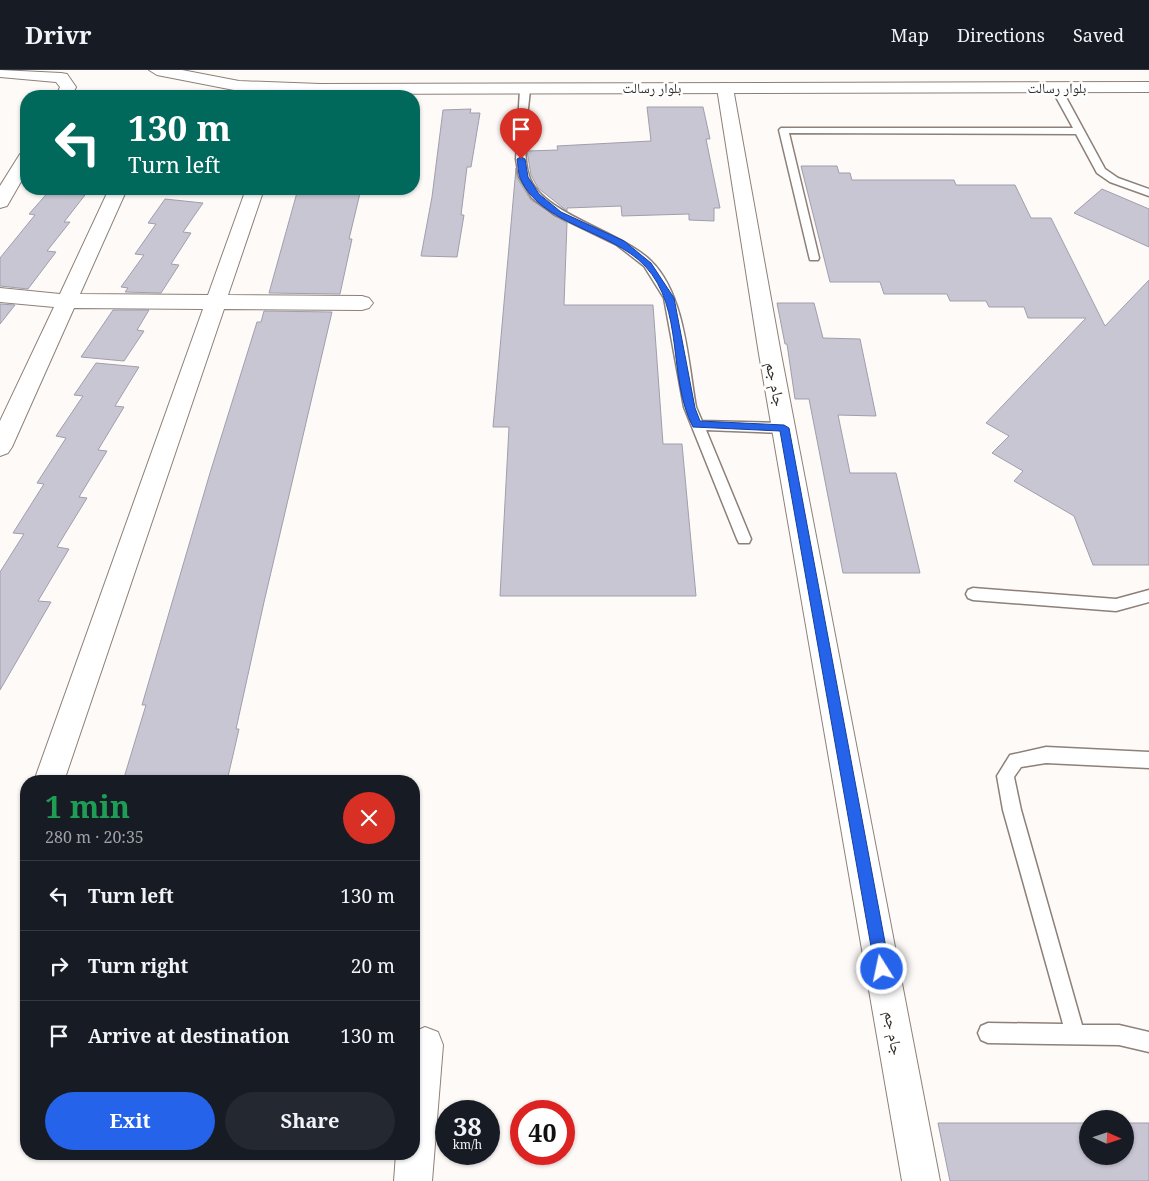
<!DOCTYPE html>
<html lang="en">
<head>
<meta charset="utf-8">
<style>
	body { margin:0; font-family:"Noto Serif","Noto Naskh Arabic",serif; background:#242831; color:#f1f3f6; height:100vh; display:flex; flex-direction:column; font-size:19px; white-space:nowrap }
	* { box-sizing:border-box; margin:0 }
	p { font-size:16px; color:#9ea1a6 }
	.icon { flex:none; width:28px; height:28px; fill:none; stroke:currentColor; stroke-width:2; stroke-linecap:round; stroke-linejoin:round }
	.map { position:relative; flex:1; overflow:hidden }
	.drawer { position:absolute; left:20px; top:705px; width:400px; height:385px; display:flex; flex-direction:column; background:#171b24; border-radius:20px; box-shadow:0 1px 4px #0004 }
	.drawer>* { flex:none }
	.banner { position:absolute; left:20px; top:20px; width:400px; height:105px; border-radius:20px; box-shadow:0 1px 4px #0004; background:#00695c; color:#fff; overflow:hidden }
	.needle { width:32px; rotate:93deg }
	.controls { position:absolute; left:1079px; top:1040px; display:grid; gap:10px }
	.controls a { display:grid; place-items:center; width:55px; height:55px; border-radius:50%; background:#171b24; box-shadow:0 1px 4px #0004; font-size:25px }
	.speed { position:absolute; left:435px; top:1030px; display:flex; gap:10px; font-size:25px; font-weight:700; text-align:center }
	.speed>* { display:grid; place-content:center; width:65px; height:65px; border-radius:50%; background:#171b24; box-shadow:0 1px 4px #0004; line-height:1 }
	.speed small { font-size:12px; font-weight:400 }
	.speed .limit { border:8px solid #d22; background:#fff; color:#111 }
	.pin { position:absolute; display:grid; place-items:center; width:42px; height:42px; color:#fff; margin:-51px -21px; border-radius:50% 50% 50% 0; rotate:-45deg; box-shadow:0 0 5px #0007 }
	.pin .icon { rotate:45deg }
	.me { position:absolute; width:55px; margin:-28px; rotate:350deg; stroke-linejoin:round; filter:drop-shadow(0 0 4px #0008) }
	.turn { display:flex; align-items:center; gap:18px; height:105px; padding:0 25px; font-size:22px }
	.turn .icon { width:65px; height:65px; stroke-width:2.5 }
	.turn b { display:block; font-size:35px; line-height:42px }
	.round { display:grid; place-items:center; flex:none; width:52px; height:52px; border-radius:26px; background:#242831 }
	.summary { display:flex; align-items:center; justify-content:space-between; height:85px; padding:0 25px }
	h1 { font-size:30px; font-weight:700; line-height:38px; color:#1e9e55 }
	.button { display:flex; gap:10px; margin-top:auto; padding:10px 25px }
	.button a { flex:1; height:58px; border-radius:30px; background:#2563eb; color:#fff; font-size:20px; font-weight:700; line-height:58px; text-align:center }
	.button a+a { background:#242831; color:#f1f3f6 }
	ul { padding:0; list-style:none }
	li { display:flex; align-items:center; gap:15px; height:70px; padding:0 25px; border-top:1px solid #363941 }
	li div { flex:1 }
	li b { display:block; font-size:19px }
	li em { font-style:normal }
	header { display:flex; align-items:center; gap:30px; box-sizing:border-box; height:70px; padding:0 25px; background:#171b24; border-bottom:1px solid #363941 }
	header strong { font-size:24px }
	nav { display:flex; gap:28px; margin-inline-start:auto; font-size:18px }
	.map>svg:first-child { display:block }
</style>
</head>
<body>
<header>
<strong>Drivr</strong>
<nav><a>Map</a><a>Directions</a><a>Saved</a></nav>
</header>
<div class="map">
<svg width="1149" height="1111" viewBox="0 0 1149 1111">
	<rect width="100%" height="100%" fill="#fdfaf8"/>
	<!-- building -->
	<path fill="#c9c6d4" stroke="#a19eac" d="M647,37h56l7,32h-4l14,69h-6v13l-25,-1v-6l-67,2 -1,-10 -54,2v3l-29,-23 -7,-13 -4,-24 31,-1 -1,-4 94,-5z
		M471,39l-1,4h10l-9,54h-4l-6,48h3l-7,42 -36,-1 11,-59 11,-87z
		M801,96h36l2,7h11l2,7h102l2,5h59l16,33h20l54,108 44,-46v285h-56l-19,-49 -60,-35 9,-10 -31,-18 17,-17 -23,-13 100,-105h-58l-4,-11h-35l-3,-6h-36l-3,-7h-63l-4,-12h-50z
		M516,98l1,10 14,22 36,23 -3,82h89l10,139h19l14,152h-196l9,-169h-16z
		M51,119h30l-4,5 8,1 -21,27h6l-23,29 9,1 -28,37 -28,-3v-28l35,-43 -6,-1z
		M298,119h63l-12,50h3l-12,55 -71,-1z
		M1102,119l47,20v38l-75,-34z
		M165,129l38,4 -20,29 8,1 -20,31 8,1 -18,28 -36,-1 3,-4 -7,-1 23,-32 -9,-1 21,-30 -8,-1z
		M777,233h37l9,35 37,1 16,77 -38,-1 12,58h46l24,100h-77l-34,-174h-14l-8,-55h-2z
		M0,234l15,1 -15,19z
		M113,240h36l-12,20 7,1 -20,30 -43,-4z
		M264,241l68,1 -68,290 -28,127h3l-12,52h-104l23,-76h-4l68,-232 47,-151h4z
		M96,293l43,4 -24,39 9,1 -26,43 9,1 -28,46 8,1 -30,49 12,2 -31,52 13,1 -51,88v-118l24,-38 -11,-1 31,-49 -7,-1 29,-45 -10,-2 27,-40 -9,-1z
		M938,1053h150v33h37v-33h24v58h-199z"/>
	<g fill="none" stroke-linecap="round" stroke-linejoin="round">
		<!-- service casing -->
		<g stroke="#8d8078" stroke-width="3">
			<path id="service" d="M1056,15l5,3 44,81 13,9 31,11v7l-39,-14 -13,-9 -21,-39 -287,-1 30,125 -1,2h-8l-31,-130 2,-2h292l-22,-40z
				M525,16l5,3c-2,25 -9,63 -1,87 12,38 92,55 122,85 34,33 37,101 45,146l6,14 82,2 6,5 -6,5 -78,-3 45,109 -2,4h-10l-2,-4 -53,-132 -20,-109 -20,-32 -27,-21 -62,-30 -23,-17 -13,-21 -3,-18 4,-70z
				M973,518l143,11 33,-9v12l-33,9 -143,-11 -5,-2 -2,-4 2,-4z
				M1046,677l103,5v16l-103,-5 -25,4 -7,10 7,33 61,215h37l30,7v20l-30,-7 -131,-2 -7,-3 -3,-7 3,-7 7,-3 75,1 -60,-214 -6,-34 13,-21z"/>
		</g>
		<!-- minor casing -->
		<g stroke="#8d8078" stroke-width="2">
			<path id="minor" d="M0,0l61,3 6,1 9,13 -4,9h-16l4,-9 -4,-5 -56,-5z
				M26,83v20l-19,33 -7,2v-22l20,-32z
				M109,119h18l-47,105 128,1 38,-106h18l-36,106 134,1 7,2 4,5 -4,5 -7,2 -138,-1 -160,472h-30l169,-472 -129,-1 -62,139 -4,6 -8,3v-35l54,-114 -54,-5v-14l60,6z
				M425,957l13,5 5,13 -11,136h-38l2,-27h18v-122z"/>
		</g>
		<!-- tertiary casing -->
		<g stroke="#8d8078" stroke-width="2">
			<path id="tertiary" d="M725,13l6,1 2,4 48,266 159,827h-38l-143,-827 -42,-266 2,-4z"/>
		</g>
		<!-- secondary casing -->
		<g stroke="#8d8078" stroke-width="2">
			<path id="secondary" d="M149,0h33l57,11 81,3 829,-2v10l-829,2 -81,-3 -82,-16z"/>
		</g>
		<!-- service -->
		<use href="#service" fill="#fff" fill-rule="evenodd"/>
		<!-- minor -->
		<use href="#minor" fill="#fff" fill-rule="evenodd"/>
		<!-- tertiary -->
		<use href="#tertiary" fill="#fff" fill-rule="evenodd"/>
		<!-- secondary -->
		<use href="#secondary" fill="#fff" fill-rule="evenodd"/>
	</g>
	<!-- route -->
	<path fill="#2563eb" stroke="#184099" d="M521,87l4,2 3,18 11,17 22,18 63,29 27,22 23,35 21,110 5,13 84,4 5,3 101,541 -2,5 -6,2 -5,-2 -2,-5 -95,-538 -87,-4c-26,-50 -8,-118 -48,-161 -34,-36 -105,-41 -125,-88 -2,-6 -2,-13 -3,-19z"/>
	<g text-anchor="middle" stroke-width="5" stroke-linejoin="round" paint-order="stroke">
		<!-- far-street labels -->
		<g font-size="14" fill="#312c28" stroke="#fff">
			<text x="652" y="23">بلوار رسالت</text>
			<text x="1057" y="23">بلوار رسالت</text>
		</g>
		<!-- street labels -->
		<g font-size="16" fill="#312c28" stroke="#fff">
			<text transform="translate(776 314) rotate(79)" y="6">جام جم</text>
			<text transform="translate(894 963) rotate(80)" y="6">جام جم</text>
		</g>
	</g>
</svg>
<div class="controls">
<a><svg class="needle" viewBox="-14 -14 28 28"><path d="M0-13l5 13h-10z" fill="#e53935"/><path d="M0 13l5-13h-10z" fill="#9ea1a6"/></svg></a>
</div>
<div class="speed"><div>38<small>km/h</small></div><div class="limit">40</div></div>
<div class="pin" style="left:521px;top:89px;background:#d93025"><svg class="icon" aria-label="arrive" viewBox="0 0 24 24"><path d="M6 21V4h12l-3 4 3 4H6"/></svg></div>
<svg class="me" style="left:882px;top:899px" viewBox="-20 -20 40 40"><circle r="17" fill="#2563eb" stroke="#fff" stroke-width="3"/><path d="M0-11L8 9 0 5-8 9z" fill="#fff"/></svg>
<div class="banner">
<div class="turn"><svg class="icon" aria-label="left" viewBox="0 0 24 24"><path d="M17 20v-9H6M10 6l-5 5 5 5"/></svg><div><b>130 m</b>Turn left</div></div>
</div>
<section class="drawer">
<div class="summary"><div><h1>1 min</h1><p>280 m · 20:35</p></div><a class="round" style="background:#d93025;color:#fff"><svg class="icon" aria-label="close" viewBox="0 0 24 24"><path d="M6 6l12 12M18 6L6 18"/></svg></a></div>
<ul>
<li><svg class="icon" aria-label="left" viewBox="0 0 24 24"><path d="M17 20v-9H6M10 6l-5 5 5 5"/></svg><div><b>Turn left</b></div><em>130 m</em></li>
<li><svg class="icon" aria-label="right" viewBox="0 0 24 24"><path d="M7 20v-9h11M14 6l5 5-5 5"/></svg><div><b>Turn right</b></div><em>20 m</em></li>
<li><svg class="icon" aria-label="arrive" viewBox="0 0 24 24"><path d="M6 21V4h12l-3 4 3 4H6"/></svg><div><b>Arrive at destination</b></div><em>130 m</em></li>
</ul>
<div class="button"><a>Exit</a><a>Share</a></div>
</section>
</div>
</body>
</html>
